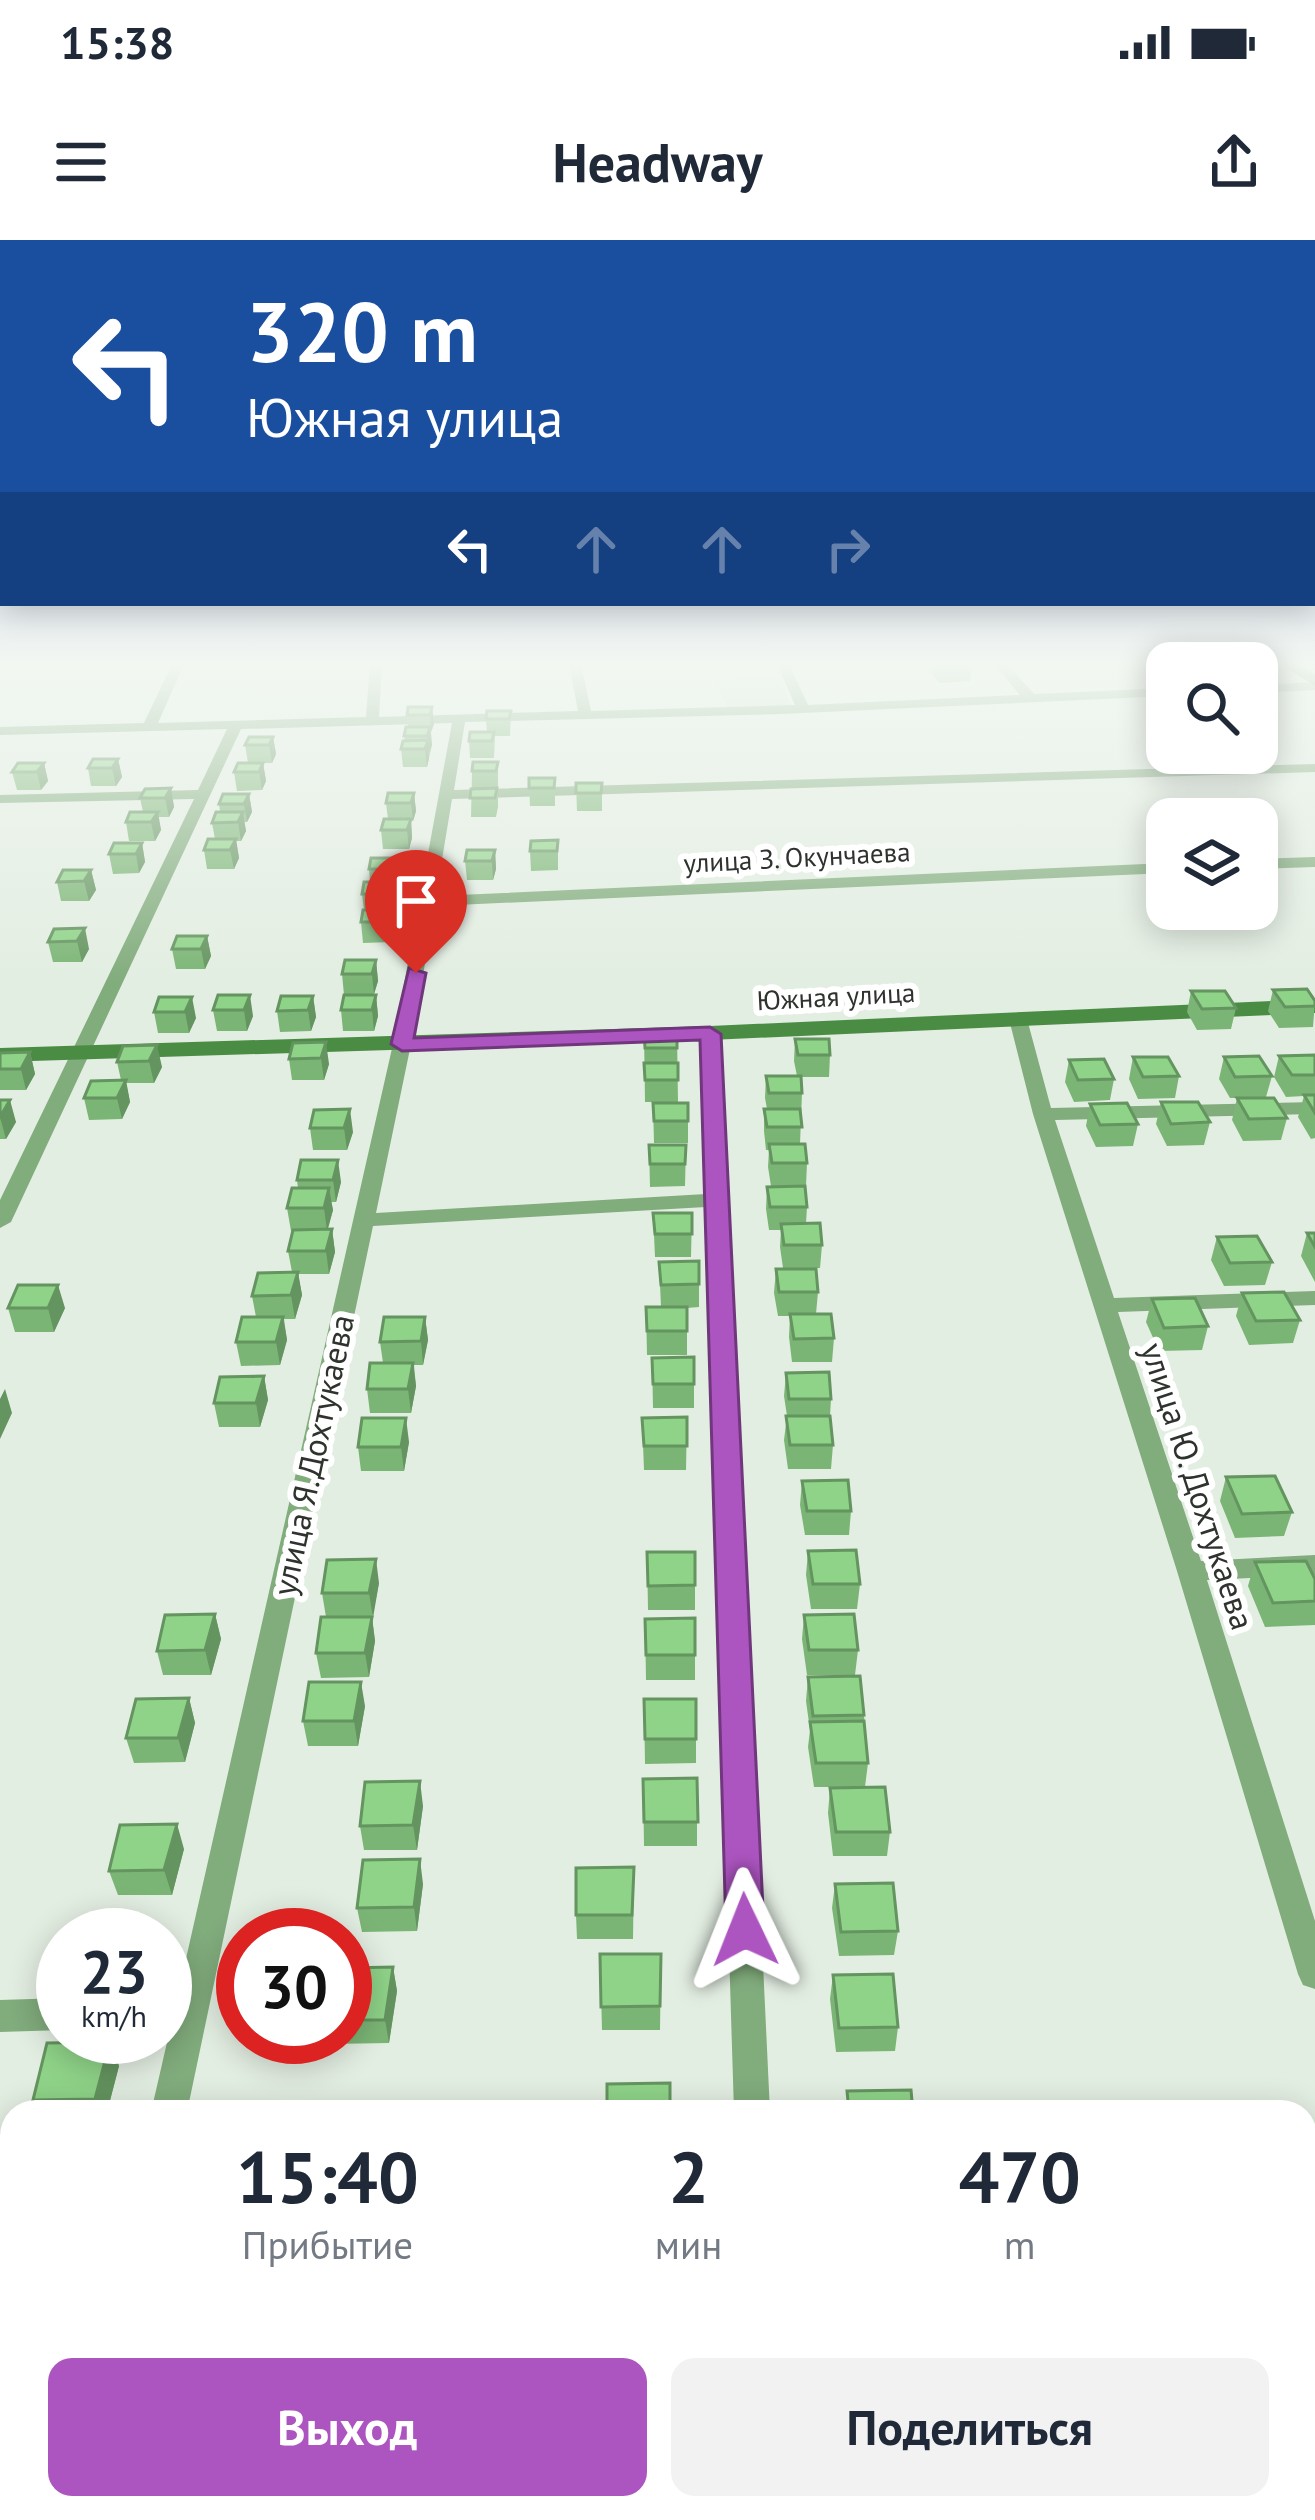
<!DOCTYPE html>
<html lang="ru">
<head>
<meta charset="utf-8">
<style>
	body { margin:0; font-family:"PT Sans",sans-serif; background:#f2f2f3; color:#1f2937; height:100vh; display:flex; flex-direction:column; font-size:45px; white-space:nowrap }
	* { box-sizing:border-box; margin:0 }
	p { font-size:39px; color:#747a83 }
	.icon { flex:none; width:66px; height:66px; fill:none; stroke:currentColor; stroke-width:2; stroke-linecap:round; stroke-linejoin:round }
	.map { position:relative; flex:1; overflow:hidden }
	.sheet { position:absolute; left:0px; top:1860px; width:1317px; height:420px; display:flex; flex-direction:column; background:#fff; border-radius:36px 36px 0 0; box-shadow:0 6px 30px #0003 }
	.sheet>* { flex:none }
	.top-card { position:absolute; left:0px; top:0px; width:1317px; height:366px; box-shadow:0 6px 30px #0003; background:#1a4fa0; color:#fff; overflow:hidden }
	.tools { position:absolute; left:1146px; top:402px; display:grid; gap:24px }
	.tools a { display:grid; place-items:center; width:132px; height:132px; border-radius:24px; background:#fff; box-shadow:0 6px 30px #0003; font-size:60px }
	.speed { position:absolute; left:36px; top:1668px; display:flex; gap:24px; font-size:60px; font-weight:700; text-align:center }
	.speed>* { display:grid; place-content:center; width:156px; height:156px; border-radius:50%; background:#fff; box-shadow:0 6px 30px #0003; line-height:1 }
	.speed small { font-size:30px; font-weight:400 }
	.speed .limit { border:18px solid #d22; background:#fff; color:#111 }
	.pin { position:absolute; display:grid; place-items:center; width:102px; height:102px; color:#fff; margin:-123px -51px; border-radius:50% 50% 50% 0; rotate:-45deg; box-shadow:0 0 12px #0007 }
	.pin .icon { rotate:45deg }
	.me { position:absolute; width:132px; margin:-66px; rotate:358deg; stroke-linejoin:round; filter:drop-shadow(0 0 9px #0008) }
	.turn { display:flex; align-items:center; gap:42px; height:252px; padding:0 48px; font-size:54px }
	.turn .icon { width:156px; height:156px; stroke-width:2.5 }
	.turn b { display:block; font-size:84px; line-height:102px }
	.lanes { display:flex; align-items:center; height:114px; padding:0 48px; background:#0003; justify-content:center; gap:60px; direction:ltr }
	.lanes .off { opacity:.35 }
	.eta { display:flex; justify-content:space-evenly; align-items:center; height:204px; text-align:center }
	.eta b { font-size:72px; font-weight:700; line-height:84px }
	.primary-button { display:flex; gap:24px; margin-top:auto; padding:24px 48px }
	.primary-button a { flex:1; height:138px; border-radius:24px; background:#ac54c0; color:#fff; font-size:48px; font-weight:700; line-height:138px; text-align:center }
	.primary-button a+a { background:#f2f2f3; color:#1f2937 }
	.status { display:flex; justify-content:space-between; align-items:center; height:84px; padding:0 60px; background:#fff; direction:ltr }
	.status svg { height:33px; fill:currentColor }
	header { display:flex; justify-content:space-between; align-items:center; height:156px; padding:0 48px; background:#fff; font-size:54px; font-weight:700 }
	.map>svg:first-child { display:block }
</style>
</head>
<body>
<div class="status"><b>15:38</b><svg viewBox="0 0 49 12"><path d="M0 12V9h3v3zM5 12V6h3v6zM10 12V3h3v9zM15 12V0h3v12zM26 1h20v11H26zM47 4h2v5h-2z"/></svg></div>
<header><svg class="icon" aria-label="menu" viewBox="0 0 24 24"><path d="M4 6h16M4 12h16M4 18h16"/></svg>Headway<svg class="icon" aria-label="share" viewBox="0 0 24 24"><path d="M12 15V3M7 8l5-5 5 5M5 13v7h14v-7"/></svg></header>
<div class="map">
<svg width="1315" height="2280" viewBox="0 0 1315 2280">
	<rect width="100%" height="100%" fill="#e3eee2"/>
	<!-- built -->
	<path fill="#d5e5d3" d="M779,438l12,27 -64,3 -12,-28z"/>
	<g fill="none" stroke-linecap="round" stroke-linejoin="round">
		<!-- street -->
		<path fill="#81ac7c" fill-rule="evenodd" d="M172,424h12l-26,59 208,-6 4,-53h12l-3,53 199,-6 -9,-47h12l10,47 204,-6 -18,-41h12l19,41 212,-10 -26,-31h13l27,30 133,-6v8l-387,18 -315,8 -11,68 861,-26v8l-863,27 -16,97 731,-33v10l-732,33 -24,138 -35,169 330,-19 -5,-161 9,-6 9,6 51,1079h-36l-28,-905 -333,19 -186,886h-36l20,-87 -6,1v-32h13l215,-950 59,-321 -211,6 -230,493 -11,6v-28l194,-401 -194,4v-8l198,-5 29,-61 -227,6v-8l144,-4z
			M1315,442v8l-58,3v-8z
			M1315,617v10l-58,2v-10z
			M1018,774l9,5 24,89 264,-6v12l-260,6 59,178 201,-7v14l-197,7 83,249 114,-6v20l-108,5 108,341v68l-12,-4 -5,-11 -121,-403 -144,-457 -24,-95z
			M63,1758v32l-63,2v-32z
			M62,2268h42l-3,12h-42z
			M746,2268h42l1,12h-42z"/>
		<!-- secondary -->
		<path fill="#4b8c44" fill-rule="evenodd" d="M1280,424h19l16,10v12z
			M1315,759v14l-605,27 -710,22v-14l710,-22z"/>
	</g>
	<!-- wall -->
	<path fill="#7bb575" d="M925,424h47l-2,17 -31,2z
		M432,467l2,17 -3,8 1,13 -5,22h-24l-2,-18 7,-22 -1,-12z
		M511,471l-1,25h-15l-1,22h-24l-1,-17 18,-9 -1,-13z
		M273,497l3,17 -4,9h-24l-3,-18z
		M118,519l4,18 -6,9h-25l-3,-18z
		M498,522v45l-2,10h-25l1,-46z
		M44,523l4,18 -7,9h-24l-5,-18z
		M263,523l3,18 -4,9 -25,1 -3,-19z
		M529,538h26v28h-25z
		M576,543h26v28h-25z
		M171,548l3,19 -5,10h-11l3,13 -6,11h-26l-3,-19 17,-10 -3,-14z
		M414,553l2,18 -3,10h-2l1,17 -3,11h-26l-2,-19 7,-11 -2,-16z
		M249,554l3,18 -5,10h-3l2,9 -5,10h-5l3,17 -5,11h-27l-3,-19 11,-11 -3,-16 8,-11 -1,-8z
		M558,600v30l-27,1 -1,-20z
		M142,603l3,19 -6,11 -26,1 -4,-20z
		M495,610l1,19 -3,11h-26l-2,-19z
		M399,618l2,19 -3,12h-4l1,12 -2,9 2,20 -4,12 -28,1 -2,-21 3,-12 -2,-16 8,-12 -1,-13z
		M91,630l5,20 -7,11h-28l-4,-19z
		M54,689l35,20 -7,13h-29l-5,-20z
		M207,696l4,20 -6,13h-29l-4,-20z
		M376,720l2,21 -4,13 -30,1 -2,-21z
		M1273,750l42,11 -2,26 -34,1 -11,-17z
		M1191,751l45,17 -5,21 -34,1 -10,-18z
		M218,755l35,21 -6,15h-30l-4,-21z
		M376,755l2,21 -4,15h-31l-2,-21z
		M313,756l3,21 -5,14 -31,1 -3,-21z
		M159,757l37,21 -7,15h-31l-4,-21z
		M644,792h33l1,70h-33z
		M795,799l35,16 -1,22h-28l1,16 -2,51 7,19 -1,23h-35l-3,-19 1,-17h-3l-2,-19v-22h3l-2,-11 1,-22h31l-3,-15z
		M293,803l36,21 -5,16h-32l-3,-21z
		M123,806l39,21 -8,16h-28l4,19 -8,17 -33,1 -5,-22 37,-18 -4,-18z
		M30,812l5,22 -9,16h-26v-37z
		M1315,815v83l-4,1 -13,-22 6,-21 -18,1 -12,-20 5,-21z
		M1133,817l46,19 -4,22 -37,1 -9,-20z
		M1224,817l48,19 -6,21 21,21 -6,22 -38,1 -11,-21 5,-22h-7l-11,-19z
		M1069,820l45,19 -4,21 -36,2 -9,-20z
		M0,860l16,22 -10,17h-6z
		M1161,862l49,20 -6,23 -37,1 -11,-22z
		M653,863h35v40h-34z
		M1090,864l48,20 -5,22 -37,1 -10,-21z
		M314,870l39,22 -6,18h-34l-3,-22z
		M649,905h37l-1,41 -35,1z
		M301,920l40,22 -5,20h-5l2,8 -5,19h4l3,23 -6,22h-31l4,21 -7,24h-11l3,21 -7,25 -39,1 -5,-24 20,-25 -4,-21 40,-24 -4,-21 4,-20h-1l-4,-23 11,-20 -1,-8z
		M767,947l40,20 -1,16 16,22 -2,23h-37l-3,-21 1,-17h-12l-3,-21z
		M653,973h39l-1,44h-36z
		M1307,993h8v49l-14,-26z
		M1217,997l55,25 -7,23 -41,1 -13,-26z
		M699,1021v46l-12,1v47h-40l-1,-48h15l-2,-45z
		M776,1029l42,23 -2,22 18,24 -2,24h-40l-3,-25 1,-21h-12l-4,-23z
		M1242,1053l58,27 -7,23 -44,2 -13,-29z
		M1152,1059l56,27 -6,24 -43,1 -13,-29z
		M8,1068h57l-11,24h-39z
		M425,1077l3,23 -5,25h-9l2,21 -5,27h-41l-3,-24 16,-26 -3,-21z
		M694,1117v51h-41l-1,-50z
		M786,1133l45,26 -1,17 3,29 -2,24h-43l-4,-29 3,-24 -3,-20z
		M264,1136l4,24 -8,27h-41l-5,-24z
		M687,1177l-1,53h-42l-2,-52z
		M409,1202l-5,29h-43l-3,-24z
		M1226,1237l66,35 -8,24 -49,2 -15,-37z
		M802,1241l49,30 -2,24h-44l-5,-30z
		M808,1311l52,33 -3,25h-46l-5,-34z
		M647,1312h48v58h-47z
		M1255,1322l60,17v46l-50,2 -17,-41z
		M379,1343l-7,35 3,23 -6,36 -48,1 -5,-25 10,-36 -4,-24z
		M215,1374l6,25 -10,36h-48l-6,-24z
		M804,1375l54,35 -3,25h-48l-5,-36z
		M695,1378v62h-49l-1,-61z
		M808,1437l56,38 4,48 -3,24h-51l-6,-40 2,-17 -4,-29z
		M189,1458l6,25 -10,39 -51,1 -8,-25z
		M644,1459h52v64l-51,1z
		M365,1466l-7,40h-50l-5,-25z
		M697,1538v68h-53l-1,-67z
		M830,1548l60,44 -3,24h-54l-5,-43z
		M423,1566l-6,44h-53l-4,-24z
		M184,1609l-12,46h-54l-9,-24z
		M634,1627l-1,72h-56l-1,-24z
		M423,1644l-6,47 -55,1 -5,-24z
		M835,1644l63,47 -4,24 -55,1 -7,-48z
		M600,1714h61l-1,76h-58z
		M393,1727l4,24 -8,52 -58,1 -1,-7h15v-69z
		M833,1735l65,52 -3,24 -59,1 -6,-53z
		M110,1802l9,24 -12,46h-68l-6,-12z
		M12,1948v79h-2l-10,-19v-10z
		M653,2268h73v12h-73z
		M864,2268h79l2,12h-82z"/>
	<!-- shaded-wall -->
	<path fill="#64945f" d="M432,467l2,17 -3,8 -1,-17z
		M430,487l2,18 -3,8 -2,-17z
		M273,497l3,17 -4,9 -3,-18z
		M428,500l1,18 -2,9 -2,-18z
		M118,519l4,18 -6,9 -4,-18z
		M44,523l4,18 -7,9 -4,-18z
		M263,523l3,18 -4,9 -3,-18z
		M171,548l3,19 -5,10 -4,-19z
		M414,553l2,18 -3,10 -2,-18z
		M249,554l3,18 -5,10 -3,-18z
		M158,572l3,18 -6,11 -4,-19z
		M243,572l3,19 -5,10 -3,-19z
		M411,579l1,19 -3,11 -2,-19z
		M236,599l3,19 -5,11 -4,-19z
		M142,603l3,19 -6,11 -3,-19z
		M495,610l1,19 -3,11 -1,-19z
		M399,618l2,19 -3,12 -2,-20z
		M91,630l5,20 -7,11 -5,-20z
		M393,642l2,19 -3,12 -2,-19z
		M393,670l2,20 -4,12 -2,-20z
		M85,688l4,21 -7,13 -5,-21z
		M207,696l4,20 -6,13 -4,-20z
		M376,720l2,21 -4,13 -2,-20z
		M250,755l3,21 -6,15 -3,-21z
		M376,755l2,21 -4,15 -2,-21z
		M313,756l3,21 -5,14 -3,-21z
		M192,757l4,21 -7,15 -4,-21z
		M326,802l3,22 -5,16 -3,-22z
		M157,805l5,22 -8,16 -5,-22z
		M30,812l5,22 -9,16 -5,-21z
		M126,840l4,22 -8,17 -5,-21z
		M10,860l6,22 -10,17 -6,-22z
		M350,869l3,23 -6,18 -3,-22z
		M338,920l3,22 -5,20 -3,-22z
		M329,948l4,22 -6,21 -3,-23z
		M332,989l3,23 -6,22 -3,-23z
		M298,1032l4,23 -7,24 -4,-24z
		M58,1045l7,23 -11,24 -6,-24z
		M283,1077l4,23 -7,25 -4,-23z
		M425,1077l3,23 -5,25 -2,-24z
		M413,1123l3,23 -5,27 -3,-24z
		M264,1136l4,24 -8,27 -4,-24z
		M5,1149l7,24 -12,26v-40z
		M406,1178l3,24 -5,29 -3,-24z
		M376,1319l3,24 -6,35 -4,-25z
		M215,1374l6,25 -10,36 -6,-25z
		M372,1377l3,24 -6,36 -4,-24z
		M361,1442l4,24 -7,40 -4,-25z
		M189,1458l6,25 -10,39 -7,-24z
		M420,1541l3,25 -6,44 -4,-25z
		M177,1584l7,25 -12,46 -8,-25z
		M420,1619l3,25 -6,47 -3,-24z
		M393,1727l4,24 -8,52 -4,-23z
		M110,1802l9,24 -12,46h-7l-5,-13z"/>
	<!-- building -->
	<path fill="#8fd388" stroke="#64945f" stroke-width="3" d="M408,467h24l-2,8h-23z
		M487,471h24l-2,8h-23z
		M406,487h24l-3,9h-23z
		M470,492h24l-2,9h-23z
		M249,497h24l-4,8h-24z
		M428,500l-3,9h-24l2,-8z
		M93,519h25l-6,9h-24z
		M473,522h25l-2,9h-24z
		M18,523h26l-7,9h-25z
		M238,523h25l-4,9h-25z
		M529,538h26l-1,10h-25z
		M576,543h26l-1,10h-25z
		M171,548l-6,10h-25l5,-9z
		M497,548l-2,10h-25l1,-9z
		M388,553h26l-3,10h-25z
		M223,554h26l-5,10h-25z
		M130,572h28l-7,10h-25z
		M216,572h27l-5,10 -26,1z
		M384,579h27l-4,11h-26z
		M208,599h28l-6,11h-26z
		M558,600l-1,11h-27l1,-10z
		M114,603h28l-6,11h-27z
		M467,610h28l-3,11h-27z
		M371,618h28l-3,11h-27z
		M63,630h28l-7,11 -27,1z
		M364,642h29l-3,12h-28z
		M363,670h30l-4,12h-28z
		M85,688l-8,13 -29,1 6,-13z
		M177,696h30l-6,13h-29z
		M345,720h31l-4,14h-30z
		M1307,749l8,12v5l-30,1 -12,-17z
		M1191,751h34l11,17 -34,1z
		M218,755h32l-6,15h-31z
		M344,755h32l-4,15h-31z
		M281,756h32l-5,14 -31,1z
		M159,757h33l-7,15h-31z
		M644,792h33v16h-32z
		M795,799h34l1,16h-32z
		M326,802l-5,16 -32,1 4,-16z
		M157,805l-8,16 -32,1 6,-16z
		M30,812l-9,17h-21v-16z
		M1315,815v20h-23l-13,-19z
		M1259,816l13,20 -37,1 -11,-20z
		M1133,817h35l11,19 -36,1z
		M1104,819l10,20 -36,1 -9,-20z
		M644,823h34v17h-33z
		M766,836h35l1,17h-33z
		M126,840l-9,18h-33l7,-17z
		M1304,855h11v18z
		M1237,858h37l13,20 -38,1z
		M0,860h10l-10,17z
		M1161,862h37l12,20 -39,2z
		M653,863h35v18h-34z
		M1127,863l11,21 -38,1 -10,-21z
		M350,869l-6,19h-34l4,-18z
		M764,869h36l2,18h-35z
		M769,904h36l2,19h-35z
		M649,905h37l-1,19h-35z
		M301,920h37l-5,20h-36z
		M805,946l2,21h-37l-3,-20z
		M292,948h37l-5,20h-37z
		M653,973h39v21h-37z
		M820,983l2,22h-38l-3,-21z
		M332,989l-6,22h-38l5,-21z
		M1307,993h8v14z
		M1257,996l15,26 -42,1 -13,-26z
		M699,1021v23l-38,1 -2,-23z
		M776,1029h40l2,23h-39z
		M298,1032l-7,23 -39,1 6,-23z
		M18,1045h40l-10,23h-40z
		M1284,1052l16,28 -44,1 -14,-28z
		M1195,1058l13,28 -44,2 -12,-29z
		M646,1067h41v24h-40z
		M790,1074h41l3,24 -40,1z
		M242,1077h41l-7,25h-40z
		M384,1077h41l-4,24 -41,1z
		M694,1117v27h-41l-1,-26z
		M370,1123h43l-5,26h-41z
		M829,1132l2,27h-42l-3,-26z
		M264,1136l-8,27h-42l6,-26z
		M786,1176h44l3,29h-43z
		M687,1177v29h-43l-2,-28z
		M362,1178h44l-5,29h-43z
		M1275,1236l17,36 -50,2 -16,-37z
		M848,1240l3,31h-44l-5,-30z
		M856,1310l4,34h-47l-5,-33z
		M647,1312h48v33l-47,1z
		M376,1319l-7,34h-47l5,-33z
		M1306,1321l9,18v22l-42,2 -18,-41z
		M215,1374l-10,36 -48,1 8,-36z
		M854,1374l4,36h-49l-5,-35z
		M321,1377h51l-7,36h-49z
		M695,1378v37h-49l-1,-36z
		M860,1436l4,39 -51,1 -5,-39z
		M309,1442h52l-7,39h-51z
		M189,1458l-11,40h-52l10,-39z
		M644,1459h52v40h-51z
		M864,1481l4,42h-52l-6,-41z
		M697,1538l1,44h-54l-1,-43z
		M420,1541l-7,44 -53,1 5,-44z
		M885,1547l5,45h-54l-6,-44z
		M177,1584l-13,46 -55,1 11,-46z
		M420,1619l-6,48 -57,1 6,-48z
		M634,1627l-2,48h-56v-47z
		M893,1643l5,48 -57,1 -6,-48z
		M600,1714h61l-1,52 -59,1z
		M393,1727l-8,53h-40v-52z
		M893,1734l5,53 -59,1 -6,-53z
		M110,1802l-15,57 -62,1 14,-57z
		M670,1843v29h-63v-28z
		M911,1850l2,22h-64l-2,-21z
		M12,1948v57h-12v-7z
		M654,2268h72v4l-72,2z
		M868,2268h75l2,12h-76z"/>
	<!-- sky -->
	<linearGradient id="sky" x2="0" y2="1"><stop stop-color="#9da6e2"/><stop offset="0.57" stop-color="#f2f7f2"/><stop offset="1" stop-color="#f2f7f2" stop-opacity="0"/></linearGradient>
	<rect width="1315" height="743" fill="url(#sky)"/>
	<!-- route -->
	<path fill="#ac54c0" stroke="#70377d" stroke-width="3" d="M409,728l17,5 -12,65 296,-11 11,7 43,896 -6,11 -13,5 -13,-5 -6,-11 -26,-890 -298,11 -11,-7z"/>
	<g text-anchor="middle" stroke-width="12" stroke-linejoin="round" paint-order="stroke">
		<!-- far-street labels -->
		<g font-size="27" fill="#2f332e" stroke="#fff">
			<text transform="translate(797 618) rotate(-3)" y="9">улица З. Окунчаева</text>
			<text transform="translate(836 757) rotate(-3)" y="9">Южная улица</text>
		</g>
		<!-- street labels -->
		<g font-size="33" fill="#2f332e" stroke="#fff">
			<text transform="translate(313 1215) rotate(-78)" y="12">улица Я.Дохтукаева</text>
			<text transform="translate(1198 1246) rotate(72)" y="12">улица Ю. Дохтукаева</text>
		</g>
	</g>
</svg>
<div class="tools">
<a><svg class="icon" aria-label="search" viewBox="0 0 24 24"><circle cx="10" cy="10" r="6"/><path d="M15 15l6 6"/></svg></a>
<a><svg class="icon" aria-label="layers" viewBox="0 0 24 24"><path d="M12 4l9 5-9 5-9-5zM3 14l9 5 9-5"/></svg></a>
</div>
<div class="speed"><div>23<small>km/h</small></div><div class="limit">30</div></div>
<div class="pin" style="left:416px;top:733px;background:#d93025"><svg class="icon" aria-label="arrive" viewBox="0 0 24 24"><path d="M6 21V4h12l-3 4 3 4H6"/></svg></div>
<svg class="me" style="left:745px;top:1690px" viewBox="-20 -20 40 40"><path d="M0-17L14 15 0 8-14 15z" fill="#ac54c0" stroke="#fff" stroke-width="4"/></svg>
<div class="top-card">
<div class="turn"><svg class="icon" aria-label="left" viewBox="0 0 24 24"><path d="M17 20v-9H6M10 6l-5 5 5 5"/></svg><div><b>320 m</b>Южная улица</div></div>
<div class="lanes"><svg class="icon" aria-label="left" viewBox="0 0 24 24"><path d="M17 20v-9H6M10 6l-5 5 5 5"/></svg><svg class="icon off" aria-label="ahead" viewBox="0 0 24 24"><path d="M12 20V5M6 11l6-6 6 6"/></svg><svg class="icon off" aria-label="ahead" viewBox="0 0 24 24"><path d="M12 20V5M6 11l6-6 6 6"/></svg><svg class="icon off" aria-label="right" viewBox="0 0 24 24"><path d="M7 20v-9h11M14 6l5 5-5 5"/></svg></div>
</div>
<section class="sheet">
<div class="eta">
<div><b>15:40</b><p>Прибытие</p></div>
<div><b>2</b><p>мин</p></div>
<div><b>470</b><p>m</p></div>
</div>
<div class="primary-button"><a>Выход</a><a>Поделиться</a></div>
</section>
</div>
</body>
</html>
